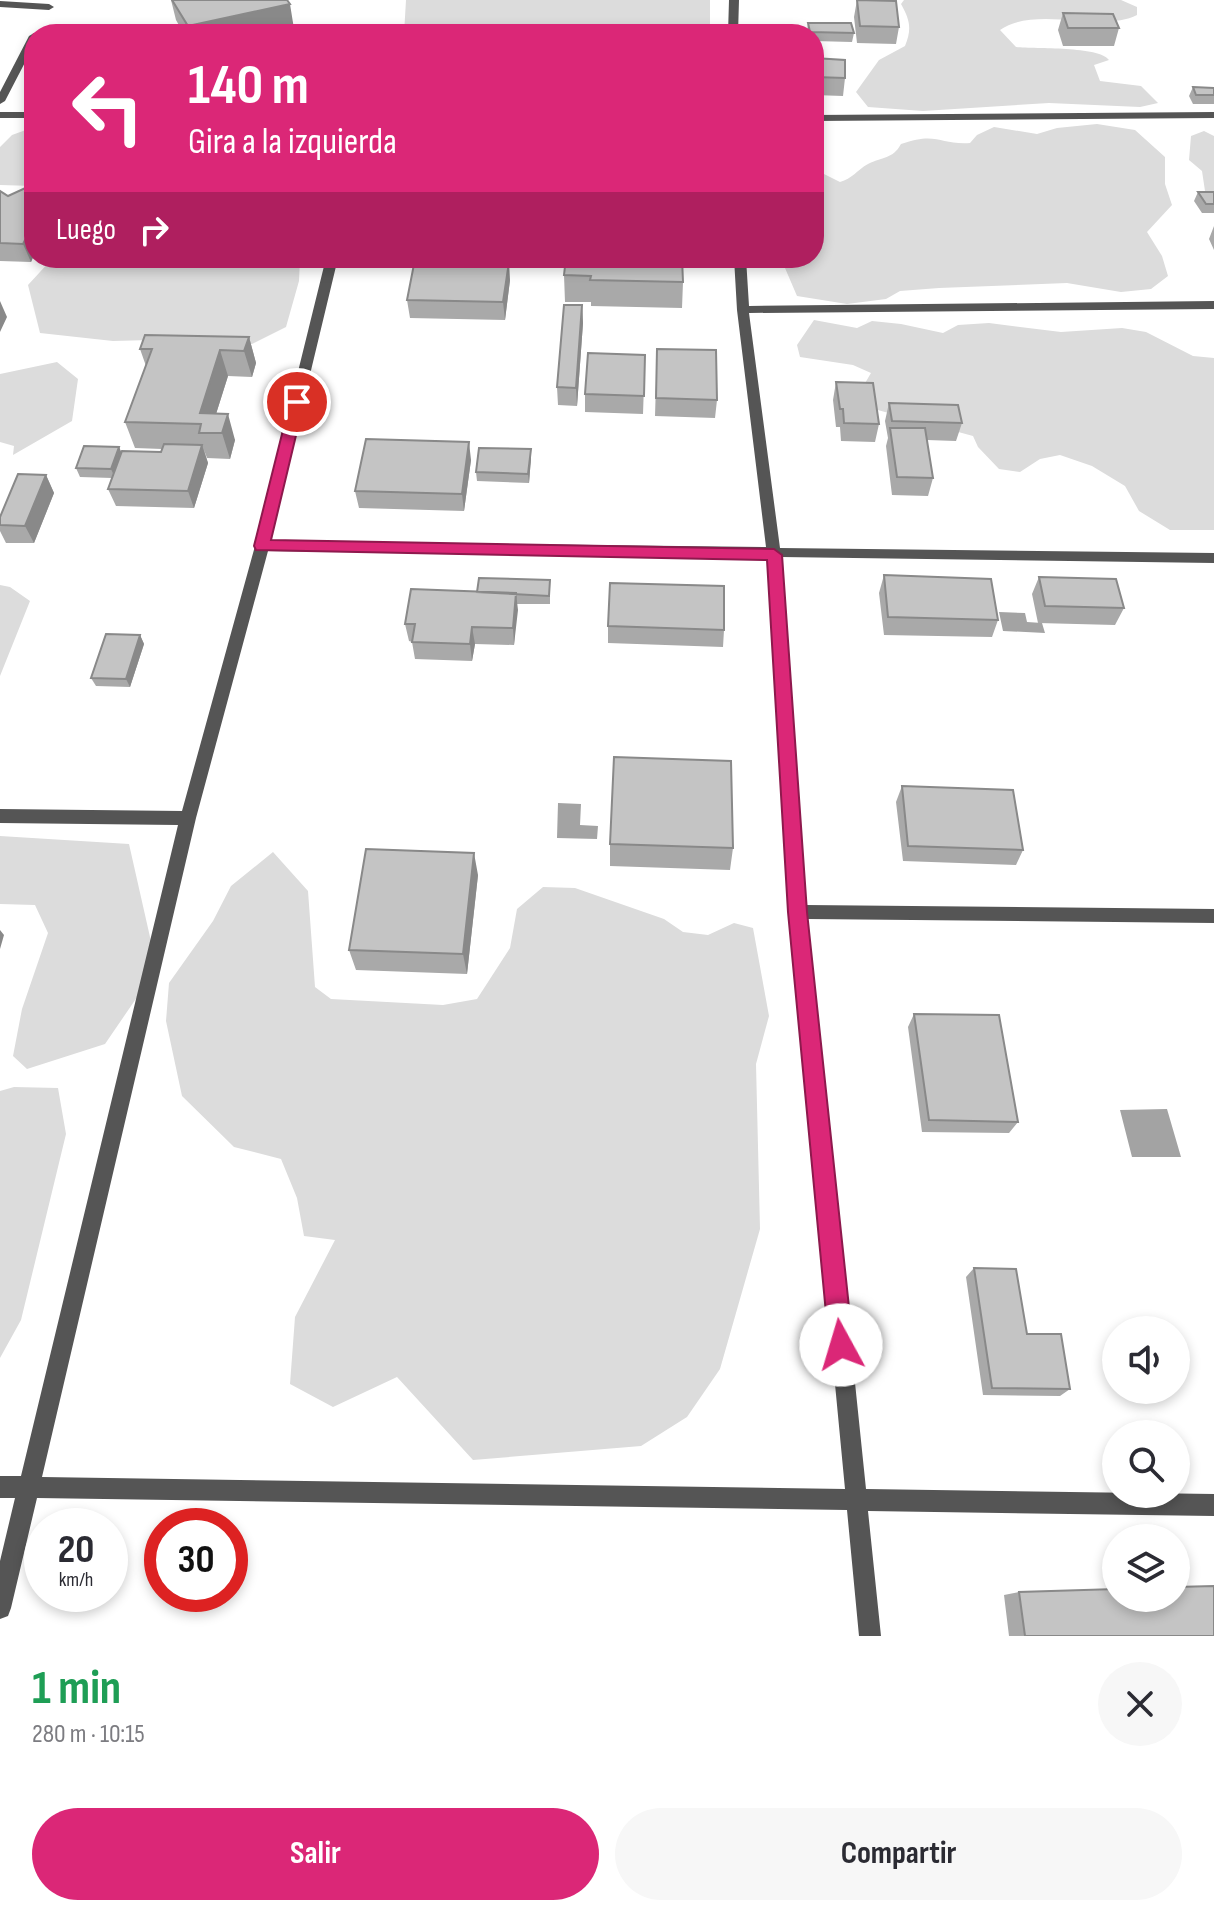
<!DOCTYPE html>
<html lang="es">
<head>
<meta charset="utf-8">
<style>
	body { margin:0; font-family:"Sofia Sans Condensed",sans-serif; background:#f7f7f7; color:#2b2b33; height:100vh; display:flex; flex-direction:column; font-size:30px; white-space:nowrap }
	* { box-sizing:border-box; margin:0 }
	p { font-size:26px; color:#7c7c81 }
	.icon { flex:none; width:44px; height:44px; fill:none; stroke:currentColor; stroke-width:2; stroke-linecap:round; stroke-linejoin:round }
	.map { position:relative; height:1636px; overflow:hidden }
	.drawer { display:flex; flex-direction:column; background:#fff; flex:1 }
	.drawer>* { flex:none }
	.top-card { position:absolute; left:24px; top:24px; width:800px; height:244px; border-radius:32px; box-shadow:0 4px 12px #0003; background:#db2777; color:#fff; overflow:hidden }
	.tools { position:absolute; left:1102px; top:1316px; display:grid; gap:16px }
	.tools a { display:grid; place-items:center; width:88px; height:88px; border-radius:50%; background:#fff; box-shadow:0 4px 12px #0003; font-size:40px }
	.speed { position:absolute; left:24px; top:1508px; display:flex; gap:16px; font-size:40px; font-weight:700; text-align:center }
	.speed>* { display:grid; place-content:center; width:104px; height:104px; border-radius:50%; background:#fff; box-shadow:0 4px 12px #0003; line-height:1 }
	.speed small { font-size:20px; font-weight:400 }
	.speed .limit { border:12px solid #d22; background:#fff; color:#111 }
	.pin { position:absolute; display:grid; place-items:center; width:68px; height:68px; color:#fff; margin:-34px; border:4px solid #fff; border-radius:50%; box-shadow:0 2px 8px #0007 }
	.me { position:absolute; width:88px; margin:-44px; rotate:354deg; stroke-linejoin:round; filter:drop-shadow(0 0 6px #0008) }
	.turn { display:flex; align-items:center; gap:28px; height:168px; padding:0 32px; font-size:36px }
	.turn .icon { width:104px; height:104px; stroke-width:2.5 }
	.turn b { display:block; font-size:56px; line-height:68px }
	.then { display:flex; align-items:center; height:76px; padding:0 32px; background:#0003; gap:16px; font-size:30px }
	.round { display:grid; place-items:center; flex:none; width:84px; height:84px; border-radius:42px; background:#f7f7f7 }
	.head { display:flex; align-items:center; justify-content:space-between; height:136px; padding:0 32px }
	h1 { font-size:48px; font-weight:700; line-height:60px; color:#1e9e55 }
	.primary-button { display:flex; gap:16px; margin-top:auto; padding:16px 32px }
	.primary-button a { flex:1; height:92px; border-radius:48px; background:#db2777; color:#fff; font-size:32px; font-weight:700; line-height:92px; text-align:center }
	.primary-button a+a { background:#f7f7f7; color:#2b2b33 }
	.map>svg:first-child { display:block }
</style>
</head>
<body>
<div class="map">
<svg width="1214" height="1636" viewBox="0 0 1214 1636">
	<rect width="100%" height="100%" fill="#fff"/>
	<!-- green -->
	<path fill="#dcdcdc" d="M406,0h304v34h-306z
		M904,0h217l16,7v8c-35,18 -102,-10 -137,15l16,17c20,2 83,-1 93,13l-15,5 6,16 41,5 17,17 -18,4 -91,-4 -126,8 -55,-4 -12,-15 23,-32 26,-14c7,-17 5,-26 -4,-42z
		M1097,124l38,6 30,27v27l7,21 -25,27 15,24 6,20 -17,13 -30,3 -54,-9 -128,5 -39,3 -14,8 -39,5 -50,-8 -12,-28 2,-10h27v-89l26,13c12,-3 17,-12 28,-18 14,-7 25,-5 33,-20 36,-13 39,1 69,-1l7,-8 17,-8 43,7 20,-6z
		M34,127v59l-34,-1v-38l12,-12z
		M1204,131l10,5v58l-9,-3 -3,-20 -13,-11 2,-24z
		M61,258h239l-1,23 -13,46 -34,17 -26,5 -75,-9 -38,1 -73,-8 -12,-48 23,-25z
		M814,320l43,8 15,-7 29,3 42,9 15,-8 31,-2 72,9 61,-4 24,4 47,24 21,2v172h-44l-31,-19 -14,-25 -33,-20 -32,-11 -20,4 -20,13 -21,-3 -21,-22 -5,-11 -110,-30 -2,-16 10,-17 -18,-8 -53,-8 -3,-12z
		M57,362l21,17 -6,42 -59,34 1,-9 -14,-4v-68z
		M0,585l10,2 20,14 -30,75z
		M0,836l129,8 28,124 -52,76 -78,25 -14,-13 9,-47 26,-76 -13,-28 -35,-1z
		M273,852l35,39 7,96 16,12 112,6 34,-6 33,-51 7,-39 26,-22 32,1 89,31 19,13 25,3 26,-12 19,5 16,88 -13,48 4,165 -40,140 -33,48 -46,29 -168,14 -76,-83 -64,30 -43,-23 5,-67 40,-77 -31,-4 -7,-38 -16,-39 -47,-12 -52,-51 -16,-75 3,-38 44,-62 18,-35z
		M14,1087l44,1 8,46 -45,186 -21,38v-267z"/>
	<!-- water -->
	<path fill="#a3a3a3" d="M999,612l26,1 2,9 15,1 3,10 -42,-2z
		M558,803l23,1 -1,21 18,1 -1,13 -40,-1z
		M1167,1109l14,48h-49l-12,-47z"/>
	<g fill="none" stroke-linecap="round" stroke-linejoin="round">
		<!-- minor -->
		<path fill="#555" fill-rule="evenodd" d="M729,0h10l-1,34h-10z
			M0,1l49,3 5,3 -5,3 -49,-3z
			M34,33l3,1h-3v11l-29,56 -5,3v-12l29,-56z
			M0,112h34v6h-34z
			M1214,112v6l-400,3v-6z
			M326,258h12l-68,283 496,6 -29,-237 -3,-52h12l3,48 465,-5v8l-465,4 31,235 434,5v10l-433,-6 25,348 408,4v14l-407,-4 59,570 348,5v22l-346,-5 13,125h-22l-12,-126 -810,-12 -26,110 -3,8 -8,3v-58l15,-63h-15v-22h21l157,-651 -178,-2v-14l182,2 73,-265zM268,551l499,6 23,355 55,577 -803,-12 154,-659z"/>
	</g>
	<!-- wall -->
	<path fill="#a9a9a9" d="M171,0h116l7,29 -21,5h-89l-8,-14z
		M857,0l42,27 -3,17 -39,-1 -3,-26z
		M1063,13l56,15 -5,18h-51l-5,-16z
		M808,23l46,10 -2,9 -38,-1v-7h-7z
		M814,58l31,20 -2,18 -29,-1z
		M1193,87l21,1v16h-21l-4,-8z
		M34,184v71l-3,7 -31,-1v-70l8,5z
		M1198,192h16v21h-12l-8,-12z
		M1214,226v24l-5,-11z
		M566,258l117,24 -1,26 -91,-2v-4h-26l-1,-27z
		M510,280l-5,40 -95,-2 -3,-18z
		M582,305l1,18 -6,83 -19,-1 -1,-18z
		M249,337l7,26 -4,14 -24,-1 -12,38 19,26 -5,19 -23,-1 -3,-8 4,13 -14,45 -78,-2 -8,-17 4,-11 -32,-1 -4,-9 43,-21 2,5h40l1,-3 -27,-1 -10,-26 21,-56 -6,-17z
		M657,349l60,51 -2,18 -60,-2z
		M645,355l-2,59 -58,-2v-18z
		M836,382l43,42 -4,18 -34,-1 -1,-14h-4l-3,-27z
		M889,403l73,20 -6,18 -29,-1 6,38 -5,18 -36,-1 -6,-49 2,-8 -3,-17z
		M531,449v9l-2,25 -52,-2 -1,-9z
		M471,460l-7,51 -105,-3 -4,-17z
		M46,475l8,18 -20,50h-28l-6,-12v-14z
		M884,575l114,45 -6,17 -108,-2 -5,-42z
		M1039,577l85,31 -9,17 -77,-2 -6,-29z
		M550,580v24h-33l-3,41 -39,-1 -3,17 -57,-2 -3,-17 -3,-1 -4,-17 72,-32z
		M608,626l116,4 -1,17 -115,-4z
		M140,635l4,9 -14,43 -34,-1 -5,-8z
		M902,786l121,64 -7,15 -113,-4 -7,-59z
		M610,844l123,4 -3,22 -120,-4z
		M478,875l-11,99 -111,-4 -7,-20z
		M914,1014l104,108 -9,11 -87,-1 -14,-105z
		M974,1268l53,66 43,55 -10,7 -77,-1 -17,-118z
		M1019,1592l195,44h-205l-5,-41z"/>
	<!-- shaded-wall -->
	<path fill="#898989" d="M290,4l4,25 -21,5h-83l-2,-8z
		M34,223v32l-3,7 -8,-18z
		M509,262l1,18 -5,40 -2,-18z
		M0,301l7,16 -7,15z
		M582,305l1,18 -6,83 -1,-18z
		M249,337l7,26 -4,14 -8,-26z
		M220,350l8,26 -18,57 -10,-20z
		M228,414l7,26 -5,19 -8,-26z
		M469,442l2,18 -7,51 -2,-17z
		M202,445l6,18 -14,45 -6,-17z
		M119,447l4,9 -8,22 -4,-9z
		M531,449v9l-2,25 -1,-9z
		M46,475l8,18 -20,50 -9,-17z
		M516,593l2,17 -4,35 -1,-17z
		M472,627l3,17 -3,17 -2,-17z
		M140,635l4,9 -14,43 -4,-8z
		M474,853l4,22 -11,99 -4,-20z
		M0,930l4,5 -4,14z"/>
	<!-- building -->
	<path fill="#c4c4c4" stroke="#898989" stroke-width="2" d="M172,0h115l3,4 -102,22z
		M857,0l39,1 3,26 -39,-1z
		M1063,13l50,1 6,14h-51z
		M808,23h43l3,10 -44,-1z
		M814,58l31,2v18l-31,-1z
		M1193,87l21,1v7h-18z
		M34,184v39l-11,21 -23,-1v-52l8,5z
		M1198,192h16v12h-8z
		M566,258h116l1,24 -93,-2 1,-4 -27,-1z
		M415,259l94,3 -6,40 -96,-2z
		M564,305h18l-6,83 -19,-1z
		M145,335l104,2 -5,14 -24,-1 -20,63 28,1 -6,19h-23l2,-9 -76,-2 27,-73h-12z
		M657,349l59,1 1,50 -61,-2z
		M588,353l57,2 -1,41 -59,-2z
		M836,382l37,1 6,41 -35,-1 -1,-14h-3z
		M889,403l69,2 4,18 -70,-2z
		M890,428h35l8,50 -36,-1z
		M366,439l103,3 -7,52 -107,-3z
		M164,444l38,1 -14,46 -80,-2 14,-38 39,1z
		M84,446l35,1 -8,22 -35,-1z
		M479,448l52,1 -3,25 -52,-2z
		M18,474l28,1 -21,51 -25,-1v-8z
		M884,575l107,4 7,41 -110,-3z
		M1039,577l77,2 8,29 -79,-2z
		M479,578l71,2 -1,16 -72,-4z
		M610,583l114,3v44l-116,-4z
		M411,589l105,4 -3,35 -41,-1 -2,17 -58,-2 3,-18h-10z
		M106,634l34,1 -14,44 -35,-1z
		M614,757l117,4 2,87 -123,-4z
		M902,786l111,4 10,60 -115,-4z
		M366,849l108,4 -11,101 -114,-4z
		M914,1014l85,1 19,107 -89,-2z
		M974,1268l42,1 11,65h34l9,55 -78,-1z
		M1214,1586v50h-189l-6,-44 97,-3v9h60v-11z"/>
	<!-- route -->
	<path fill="#db2777" stroke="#8e194d" stroke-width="2" d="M297,397l7,5 -33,138 503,9 8,6 25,357 46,433 -4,8 -8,4 -8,-4 -4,-8 -41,-433 -21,-352 -511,-10 -2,-4 36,-144z"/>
</svg>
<div class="tools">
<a><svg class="icon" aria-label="sound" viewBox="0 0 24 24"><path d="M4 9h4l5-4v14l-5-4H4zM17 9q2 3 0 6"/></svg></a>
<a><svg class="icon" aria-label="search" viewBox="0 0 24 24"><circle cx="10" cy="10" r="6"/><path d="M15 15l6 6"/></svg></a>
<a><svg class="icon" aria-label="layers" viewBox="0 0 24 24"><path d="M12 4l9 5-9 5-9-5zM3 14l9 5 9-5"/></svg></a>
</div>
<div class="speed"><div>20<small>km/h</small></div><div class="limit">30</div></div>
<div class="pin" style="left:297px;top:402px;background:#d93025"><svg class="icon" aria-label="arrive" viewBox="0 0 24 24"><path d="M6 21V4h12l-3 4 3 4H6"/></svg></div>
<svg class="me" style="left:841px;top:1345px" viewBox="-20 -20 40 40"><circle r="19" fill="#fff"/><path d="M0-13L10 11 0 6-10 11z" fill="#db2777"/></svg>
<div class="top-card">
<div class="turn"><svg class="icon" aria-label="left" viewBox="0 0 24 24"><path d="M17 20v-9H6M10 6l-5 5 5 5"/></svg><div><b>140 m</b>Gira a la izquierda</div></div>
<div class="then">Luego<svg class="icon" aria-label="right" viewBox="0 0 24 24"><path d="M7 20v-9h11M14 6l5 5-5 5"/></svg></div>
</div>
</div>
<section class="drawer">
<div class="head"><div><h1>1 min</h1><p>280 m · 10:15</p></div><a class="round"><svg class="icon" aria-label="close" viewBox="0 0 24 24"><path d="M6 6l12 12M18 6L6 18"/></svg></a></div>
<div class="primary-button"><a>Salir</a><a>Compartir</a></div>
</section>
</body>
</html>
